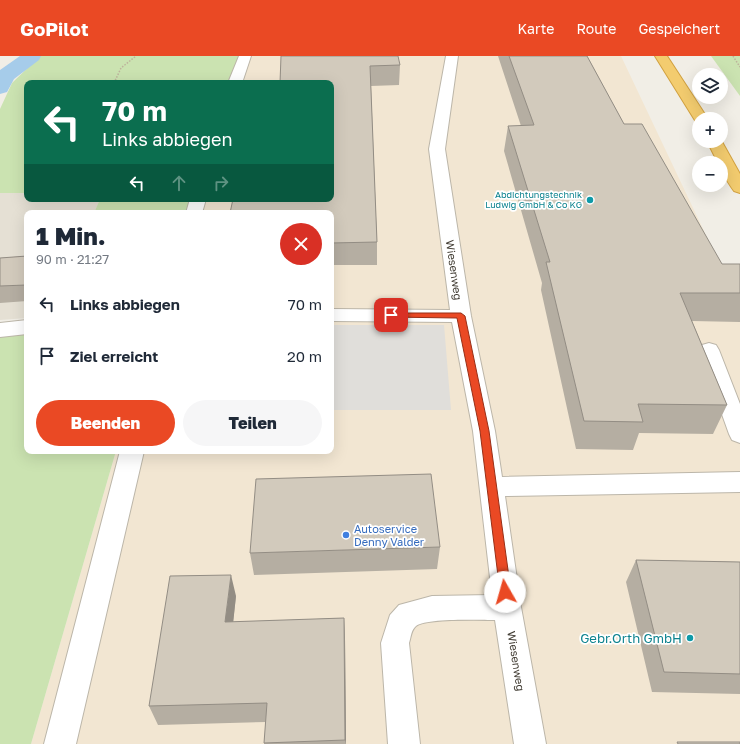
<!DOCTYPE html>
<html lang="de">
<head>
<meta charset="utf-8">
<style>
	body { margin:0; font-family:"Golos Text",sans-serif; background:#f6f6f7; color:#1f2937; height:100vh; display:flex; flex-direction:column; font-size:15px; white-space:nowrap }
	* { box-sizing:border-box; margin:0 }
	p { font-size:13px; color:#747a83 }
	.icon { flex:none; width:22px; height:22px; fill:none; stroke:currentColor; stroke-width:2; stroke-linecap:round; stroke-linejoin:round }
	.map { position:relative; flex:1; overflow:hidden }
	.panel { position:absolute; left:24px; top:154px; width:310px; height:244px; display:flex; flex-direction:column; background:#fff; border-radius:8px; box-shadow:0 4px 16px #0002 }
	.panel>* { flex:none }
	.guide { position:absolute; left:24px; top:24px; width:310px; height:122px; border-radius:8px; box-shadow:0 4px 16px #0002; background:#0b6e4f; color:#fff; overflow:hidden }
	.fabs { position:absolute; left:692px; top:12px; display:grid; gap:8px }
	.fabs a { display:grid; place-items:center; width:36px; height:36px; border-radius:50%; background:#fff; box-shadow:0 4px 16px #0002; font-size:20px }
	.pin { position:absolute; display:grid; place-items:center; width:34px; height:34px; color:#fff; margin:-17px; border-radius:8px; box-shadow:0 2px 6px #0006 }
	.me { position:absolute; width:44px; margin:-22px; rotate:353deg; stroke-linejoin:round; filter:drop-shadow(0 0 3px #0008) }
	.turn { display:flex; align-items:center; gap:14px; height:84px; padding:0 12px; font-size:18px }
	.turn .icon { width:52px; height:52px; stroke-width:2.5 }
	.turn b { display:block; font-size:28px; line-height:34px }
	.lanes { display:flex; align-items:center; height:38px; padding:0 12px; background:#0003; justify-content:center; gap:20px; direction:ltr }
	.lanes .off { opacity:.35 }
	.round { display:grid; place-items:center; flex:none; width:42px; height:42px; border-radius:21px; background:#f6f6f7 }
	.head { display:flex; align-items:center; justify-content:space-between; height:68px; padding:0 12px }
	h1 { font-size:24px; font-weight:800; line-height:30px }
	.button { display:flex; gap:8px; margin-top:auto; padding:8px 12px }
	.button a { flex:1; height:46px; border-radius:24px; background:#ea4924; color:#fff; font-size:16px; font-weight:800; line-height:46px; text-align:center }
	.button a+a { background:#f6f6f7; color:#1f2937 }
	ul { padding:0; list-style:none }
	li { display:flex; align-items:center; gap:12px; height:52px; padding:0 12px }
	li div { flex:1 }
	li b { display:block; font-size:15px }
	li em { font-style:normal }
	header { display:flex; align-items:center; gap:24px; box-sizing:border-box; height:56px; padding:0 20px; background:#ea4924; color:#fff }
	header strong { font-size:19px }
	nav { display:flex; gap:22px; margin-inline-start:auto; font-size:14px }
	.map>svg:first-child { display:block }
</style>
</head>
<body>
<header>
<strong>GoPilot</strong>
<nav><a>Karte</a><a>Route</a><a>Gespeichert</a></nav>
</header>
<div class="map">
<svg width="740" height="688" viewBox="0 0 740 688">
	<rect width="100%" height="100%" fill="#f1eee6"/>
	<!-- residential -->
	<path fill="#e5e0d4" d="M0,137h27v6h73l-6,14h-67v105l-27,2z"/>
	<!-- commercial -->
	<path fill="#f2e6d2" d="M239,0h382l119,251v437h-709l85,-293h215v-238h-144l4,-14h140v-116h-103z"/>
	<!-- green -->
	<path fill="#cbe3b1" d="M40,0h199l-11,27h-201v110h-27v-84l12,-26z
		M711,0h29v40z
		M100,143h91l-4,14h-93z
		M27,277v118h89l-85,293h-31v-409z"/>
	<!-- parking -->
	<path fill="#e0deda" d="M331,269h113l7,85h-120z"/>
	<g fill="none" stroke-linecap="round" stroke-linejoin="round">
		<!-- canal -->
		<path fill="#a6ccea" fill-rule="evenodd" d="M20,0h21l-2,4 -25,19 -7,13 -7,2v-24z"/>
		<!-- minor casing -->
		<g stroke="#bcb6a9" stroke-width="2">
			<path id="minor" d="M239,0h12l-9,27h-14z
				M446,0h12l-13,93 26,167 24,115 7,46 238,-5v20l-235,4 16,111 25,137h-32l-19,-124c-15,0 -69,-2 -79,6 -5,4 -5,11 -7,17l11,101h-32l-7,-101 9,-28 9,-10 33,-9 60,-1 -19,-164 -21,-109 -121,-1v-12l119,1 -21,-161z
				M190,143h16l-4,14h-16z
				M27,264v14l-27,3v-14z
				M709,287l7,2 3,5 21,54v39l-8,-3 -3,-6 -30,-84 3,-5z
				M120,395h24l-68,293h-32z"/>
		</g>
		<!-- highway casing -->
		<g stroke="#d1a140" stroke-width="2">
			<path id="highway" d="M655,0h12l41,63h-9v4l-3,-1z
				M721,84l19,34v19l-6,-2c-5,-7 -13,-19 -13,-28h-3l-11,-22z"/>
		</g>
		<!-- path -->
		<path stroke="#bdb29b" stroke-width="1.5" stroke-dasharray="1.5 1.5" stroke-linecap="butt" d="M733,0l7,11
			M114,27l7,-15 15,-12"/>
		<!-- minor -->
		<use href="#minor" fill="#fff" fill-rule="evenodd"/>
		<!-- highway -->
		<use href="#highway" fill="#f3cc6f" fill-rule="evenodd"/>
	</g>
	<!-- wall -->
	<path fill="#b5aea2" d="M281,0l119,9 -1,20 -28,1 6,156v23h-46v-66z
		M498,0h89l37,68 98,140h18v58l-48,-1 35,84 -14,29 -74,-1 -6,17 -57,-1 -35,-159 1,-7 -38,-132 4,-25h13z
		M27,200v45l-27,2v-45z
		M440,491l-3,22 -183,6 -4,-22z
		M636,504l104,2v132l-88,-2 -26,-110z
		M236,540l-3,26 111,-4 1,21 1,105h-82l2,-22 -108,3 -9,-19z"/>
	<!-- shaded-wall -->
	<path fill="#938d84" d="M231,519l5,21 -5,47 -6,-21z
		M344,562l1,21 1,105 -1,-4z"/>
	<!-- building -->
	<path fill="#d2cabc" stroke="#938d84" d="M281,0h117l2,9 -30,1 7,176 -46,1v-30h-101l3,-14h98v-116h-51z
		M509,0h78l37,68h18l80,140h18v29h-60l47,112 -89,-1 5,18 -59,-1 -38,-159h4l-42,-136 26,-1z
		M27,200v25l-1,4 -26,1v-28z
		M431,418l9,73 -190,6 6,-74z
		M636,504l104,2v112l-76,-2z
		M231,519l-6,47 119,-4 1,122 -81,3 3,-40 -118,3 21,-130z
		M677,686h63v2h-62z"/>
	<!-- route -->
	<path fill="#ea4924" stroke="#982f17" d="M391,257h70l4,3 24,115 22,161 -2,3 -4,2 -4,-2 -1,-3 -20,-161 -23,-113 -69,-1 -1,-2z"/>
	<!-- markers -->
	<g fill="#0f9aa8" stroke="#fff" stroke-width="1.5">
		<circle cx="590" cy="144" r="4"/>
		<circle cx="690" cy="582" r="4"/>
	</g>
	<circle fill="#3f7fe0" stroke="#fff" stroke-width="1.5" cx="346" cy="479" r="4"/>
	<g text-anchor="middle" stroke-width="3.5" stroke-linejoin="round" paint-order="stroke">
		<!-- far-culture labels -->
		<g font-size="9" fill="#0d838f" stroke="#fff" text-anchor="end">
			<text x="582" y="142">Abdichtungstechnik<tspan x="582" dy="10">Ludwig GmbH &amp; Co KG</tspan></text>
		</g>
		<!-- street labels -->
		<g font-size="11" fill="#433e35" stroke="#fff">
			<text transform="translate(454 214) rotate(82)" y="4">Wiesenweg</text>
			<text transform="translate(516 605) rotate(81)" y="4">Wiesenweg</text>
		</g>
		<!-- shop labels -->
		<g font-size="11" fill="#366cbe" stroke="#fff" text-anchor="start">
			<text x="354" y="477">Autoservice<tspan x="354" dy="13">Denny Valder</tspan></text>
		</g>
		<!-- near-culture labels -->
		<g font-size="13" fill="#0d838f" stroke="#fff" text-anchor="end">
			<text x="682" y="587">Gebr.Orth GmbH</text>
		</g>
	</g>
</svg>
<div class="fabs">
<a><svg class="icon" aria-label="layers" viewBox="0 0 24 24"><path d="M12 4l9 5-9 5-9-5zM3 14l9 5 9-5"/></svg></a>
<a>+</a>
<a>−</a>
</div>
<div class="pin" style="left:391px;top:259px;background:#d93025"><svg class="icon" aria-label="arrive" viewBox="0 0 24 24"><path d="M6 21V4h12l-3 4 3 4H6"/></svg></div>
<svg class="me" style="left:505px;top:536px" viewBox="-20 -20 40 40"><circle r="19" fill="#fff"/><path d="M0-13L10 11 0 6-10 11z" fill="#ea4924"/></svg>
<div class="guide">
<div class="turn"><svg class="icon" aria-label="left" viewBox="0 0 24 24"><path d="M17 20v-9H6M10 6l-5 5 5 5"/></svg><div><b>70 m</b>Links abbiegen</div></div>
<div class="lanes"><svg class="icon" aria-label="left" viewBox="0 0 24 24"><path d="M17 20v-9H6M10 6l-5 5 5 5"/></svg><svg class="icon off" aria-label="ahead" viewBox="0 0 24 24"><path d="M12 20V5M6 11l6-6 6 6"/></svg><svg class="icon off" aria-label="right" viewBox="0 0 24 24"><path d="M7 20v-9h11M14 6l5 5-5 5"/></svg></div>
</div>
<section class="panel">
<div class="head"><div><h1>1 Min.</h1><p>90 m · 21:27</p></div><a class="round" style="background:#d93025;color:#fff"><svg class="icon" aria-label="close" viewBox="0 0 24 24"><path d="M6 6l12 12M18 6L6 18"/></svg></a></div>
<ul>
<li><svg class="icon" aria-label="left" viewBox="0 0 24 24"><path d="M17 20v-9H6M10 6l-5 5 5 5"/></svg><div><b>Links abbiegen</b></div><em>70 m</em></li>
<li><svg class="icon" aria-label="arrive" viewBox="0 0 24 24"><path d="M6 21V4h12l-3 4 3 4H6"/></svg><div><b>Ziel erreicht</b></div><em>20 m</em></li>
</ul>
<div class="button"><a>Beenden</a><a>Teilen</a></div>
</section>
</div>
</body>
</html>
